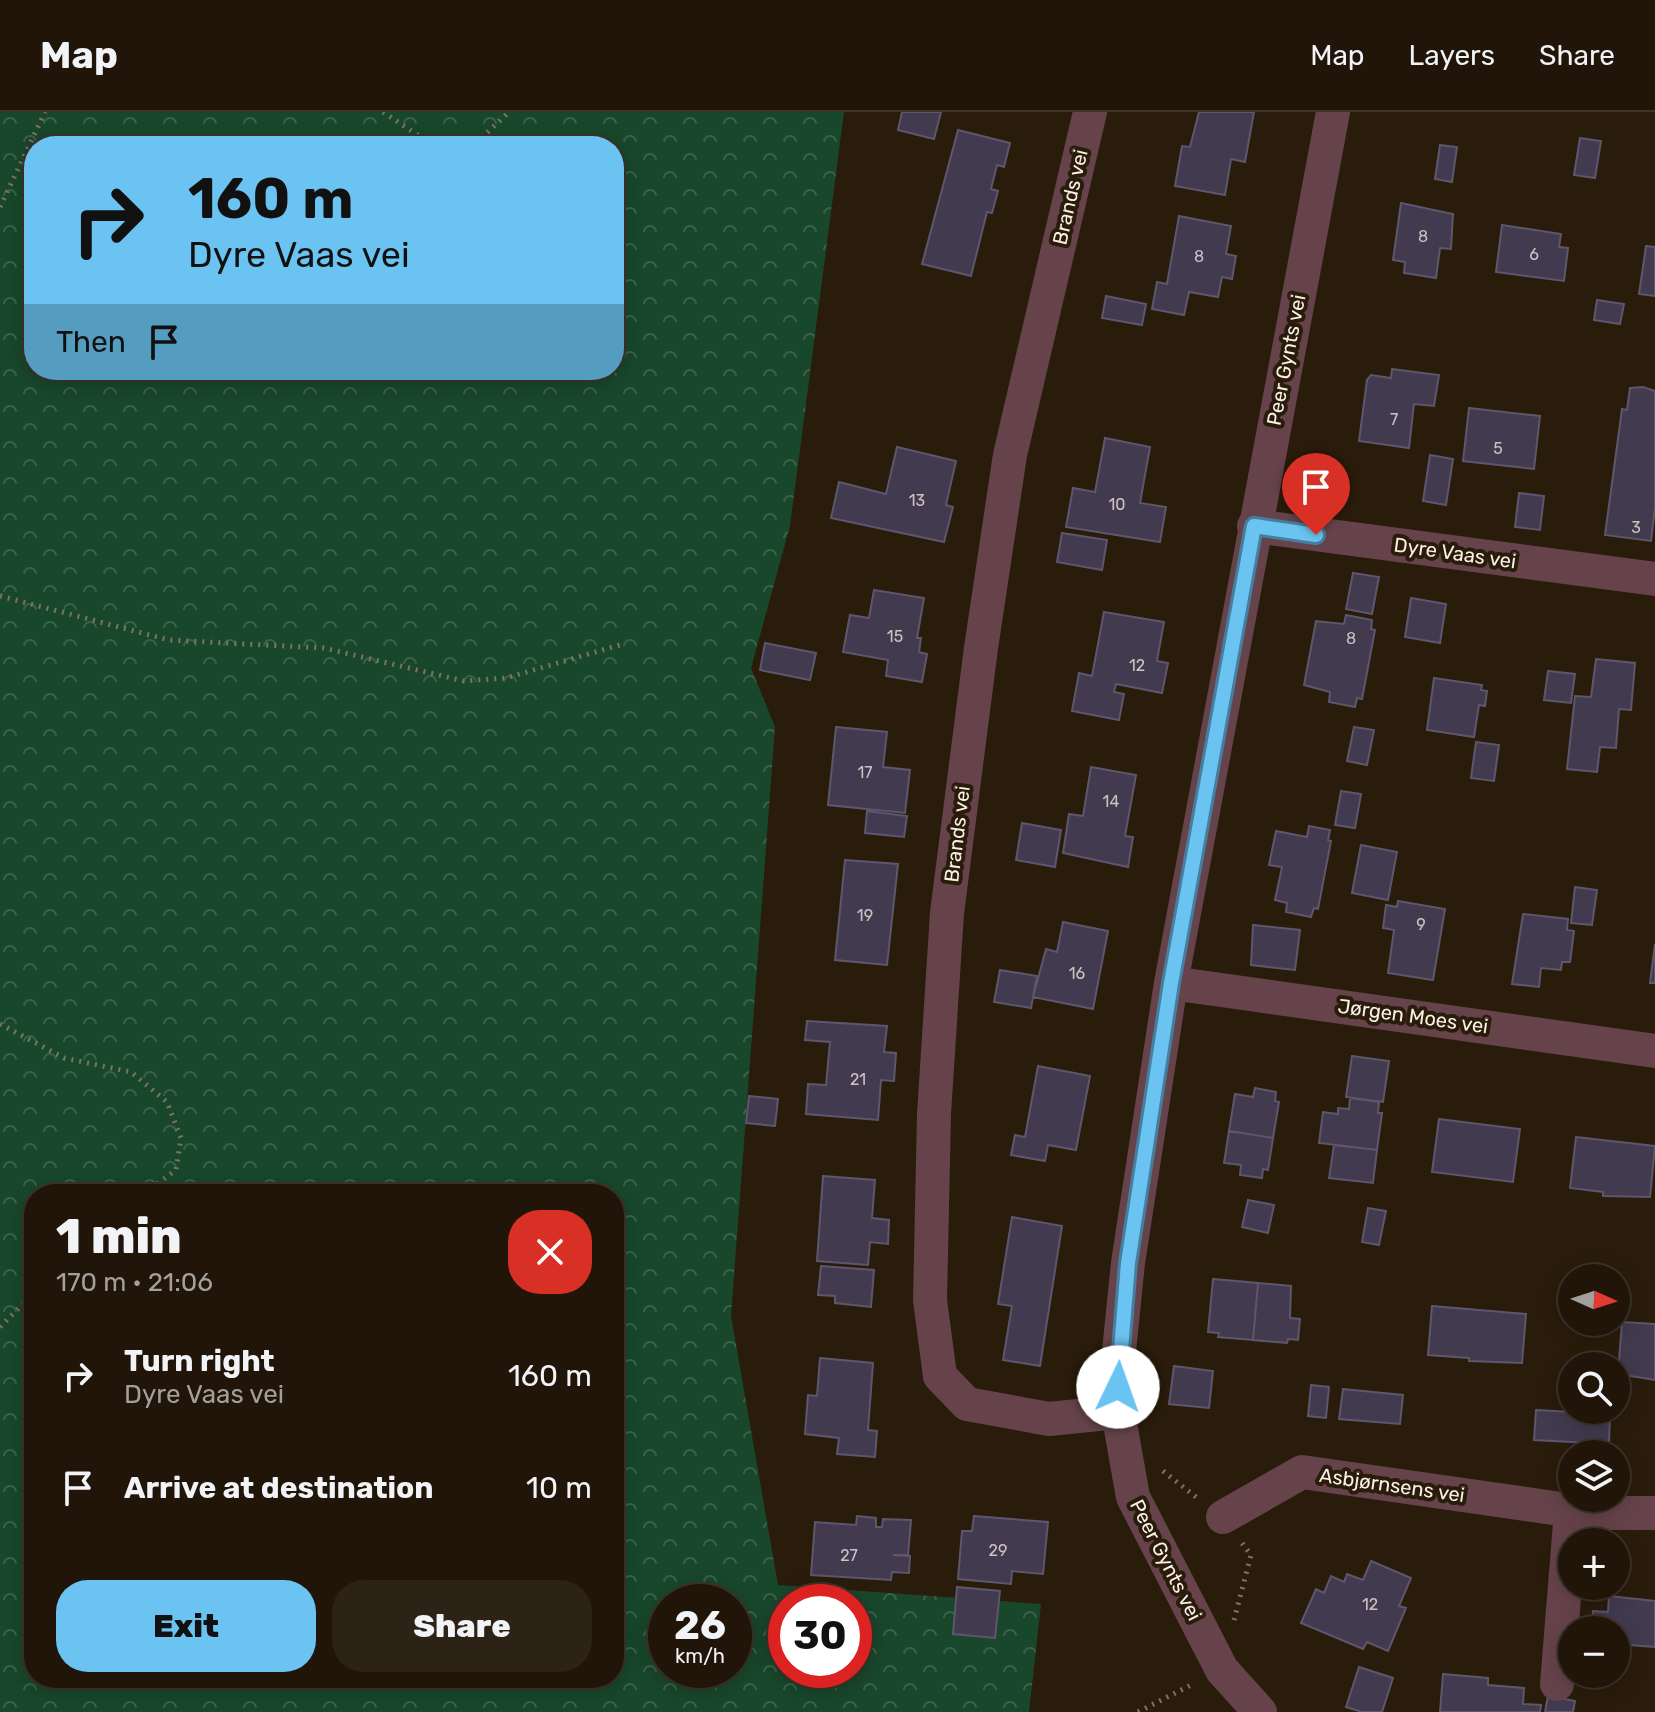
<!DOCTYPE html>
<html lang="en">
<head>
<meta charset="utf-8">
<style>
	body { margin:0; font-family:Rubik,sans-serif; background:#2d2216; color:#f1f3f6; height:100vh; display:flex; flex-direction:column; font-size:30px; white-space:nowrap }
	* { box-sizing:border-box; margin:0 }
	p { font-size:26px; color:#a29f9c }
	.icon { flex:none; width:44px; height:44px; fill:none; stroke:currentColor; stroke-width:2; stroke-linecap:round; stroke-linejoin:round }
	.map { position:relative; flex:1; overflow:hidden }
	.sheet { position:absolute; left:24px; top:1072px; width:600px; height:504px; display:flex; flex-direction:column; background:#201508; border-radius:32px; box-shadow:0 4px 20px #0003,0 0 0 2px #3d3429 }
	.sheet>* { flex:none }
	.guide { position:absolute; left:24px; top:24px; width:600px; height:244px; border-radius:32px; box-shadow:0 4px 20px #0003,0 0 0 2px #3d3429; background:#6bc3f2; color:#111; overflow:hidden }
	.needle { width:52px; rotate:93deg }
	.controls { position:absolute; left:1558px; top:1152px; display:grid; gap:16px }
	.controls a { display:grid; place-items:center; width:72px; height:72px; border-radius:50%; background:#201508; box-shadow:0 4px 20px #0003,0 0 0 2px #3d3429; font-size:40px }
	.speed { position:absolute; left:648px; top:1472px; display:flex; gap:16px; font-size:40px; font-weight:700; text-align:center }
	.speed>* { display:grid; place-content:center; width:104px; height:104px; border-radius:50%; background:#201508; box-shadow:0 4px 20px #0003,0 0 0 2px #3d3429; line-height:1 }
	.speed small { font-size:20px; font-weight:400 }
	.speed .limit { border:12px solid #d22; background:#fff; color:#111 }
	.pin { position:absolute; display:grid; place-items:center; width:68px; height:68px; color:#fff; margin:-82px -34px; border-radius:50% 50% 50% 0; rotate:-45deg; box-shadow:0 0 8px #0007 }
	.pin .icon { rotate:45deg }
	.me { position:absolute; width:88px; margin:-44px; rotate:3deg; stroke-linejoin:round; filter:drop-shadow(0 0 6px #0008) }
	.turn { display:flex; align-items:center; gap:28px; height:168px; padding:0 32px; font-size:36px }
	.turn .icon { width:104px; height:104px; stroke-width:2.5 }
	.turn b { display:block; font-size:56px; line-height:68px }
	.then { display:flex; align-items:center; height:76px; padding:0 32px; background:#0003; gap:16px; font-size:30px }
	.round { display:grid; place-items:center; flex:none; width:84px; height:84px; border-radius:32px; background:#2d2216 }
	.head { display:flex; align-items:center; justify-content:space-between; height:136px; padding:0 32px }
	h1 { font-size:48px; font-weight:800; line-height:60px }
	.cta { display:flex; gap:16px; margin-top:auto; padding:16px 32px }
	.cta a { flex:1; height:92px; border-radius:32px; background:#6bc3f2; color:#111; font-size:32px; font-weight:800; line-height:92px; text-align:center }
	.cta a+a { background:#2d2216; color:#f1f3f6 }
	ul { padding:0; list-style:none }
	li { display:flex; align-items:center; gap:24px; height:112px; padding:0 32px }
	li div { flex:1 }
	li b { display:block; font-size:30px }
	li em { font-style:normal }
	header { display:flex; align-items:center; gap:48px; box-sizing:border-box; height:112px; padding:0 40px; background:#201508; border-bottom:2px solid #3d3429 }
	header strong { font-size:38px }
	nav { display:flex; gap:44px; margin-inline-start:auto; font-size:28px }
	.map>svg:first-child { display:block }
</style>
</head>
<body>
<header>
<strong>Map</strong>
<nav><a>Map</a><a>Layers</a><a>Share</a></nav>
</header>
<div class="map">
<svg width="1655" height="1600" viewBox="0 0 1655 1600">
	<defs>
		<pattern id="forest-crowns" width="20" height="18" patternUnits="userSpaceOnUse" patternTransform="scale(2)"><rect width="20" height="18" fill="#18472b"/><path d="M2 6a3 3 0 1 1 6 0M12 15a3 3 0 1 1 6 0" fill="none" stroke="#3a624a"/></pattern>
	</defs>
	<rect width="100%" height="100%" fill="#2a1c0b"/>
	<!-- forest -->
	<path fill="url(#forest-crowns)" fill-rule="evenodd" d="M0,0h844l-54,414 -39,142 24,59 -44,589 47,269 263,19 -12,108h-1029zM34,34h580v224h-580zM34,1082h580v484h-580zM666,1490h68v68h-68zM786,1490h68v68h-68z"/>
	<!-- building -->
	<path fill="#423a4f" stroke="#5e566c" stroke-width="2" d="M902,0h39l-7,27 -36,-9z
		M1199,0h55l-9,50 -14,-3 -6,36 -50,-9 7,-40 8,1z
		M958,18l52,13 -6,24 -7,-2 -6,24 7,2 -6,22 -5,-1 -16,64 -49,-12z
		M1580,26l21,3 -6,37 -21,-3z
		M1440,33l17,2 -5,35 -17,-3z
		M1401,91l52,11 -2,35 -11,-1 -4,30 -32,-5 1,-11 -12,-2z
		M1179,104l52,10 -5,28 10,2 -4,23 -10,-2 -4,20 -29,-5 -5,23 -32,-6 5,-27 10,2z
		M1502,113l59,9 -2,13 9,1 -4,33 -68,-9z
		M1646,134l9,1v49l-16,-2z
		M1106,184l40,8 -4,21 -40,-7z
		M1597,188l27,4 -4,20 -26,-4z
		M1392,257l47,6 -5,31 -20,-2 -5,44 -50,-7 8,-61 4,-5 20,3z
		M1630,276l13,-1 12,4v116l-4,34 -46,-6 17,-126 5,1z
		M1469,296l71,8 -6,53 -71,-8z
		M1105,326l45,9 -10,56 26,4 -6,35 -94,-15 7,-39 22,4z
		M897,335l59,14 -10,44 7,2 -9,35 -113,-24 8,-36 47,12z
		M1430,343l23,4 -7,46 -23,-4z
		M1519,381l25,3 -4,34 -25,-3z
		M1062,421l45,7 -5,30 -45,-8z
		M1353,461l26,4 -7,37 -26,-5z
		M874,478l50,8 -7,40h4l-2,14 8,2 -5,28 -36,-6 2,-16 -45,-8 7,-37 19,3z
		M1411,486l35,6 -6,39 -35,-6z
		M1104,500l60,10 -7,39 11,2 -6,30 -46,-9 -2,8 10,2 -5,26 -47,-9 7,-38 13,3z
		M1346,503l26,5 -1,9 4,1 -13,69 -5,-1 -2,9 -26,-5 1,-10 -26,-7 12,-64 28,3z
		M765,531l51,10 -6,27 -50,-10z
		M1596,547l39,4 -4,47 -12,-1 -3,39 -16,-1 -3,25 -30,-3 8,-73 16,1z
		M1548,559l27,3 -4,29 -27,-3z
		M1434,566l48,7 -1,5 6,1 -2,15 -6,-1 -5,32 -47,-7z
		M836,615l51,5 -4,35 27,3 -5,43 -77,-8z
		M1354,615l20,3 -7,35 -20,-4z
		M1476,630l23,3 -5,36 -23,-3z
		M1091,655l45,8 -11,61 8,1 -5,30 -65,-14 6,-39 14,2z
		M1341,679l20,3 -6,34 -20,-3z
		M867,699l40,5 -3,21 -39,-4z
		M1022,711l39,7 -6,37 -39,-7z
		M1309,714l21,4 -2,10 3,1 -13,68 -4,-1 -3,9 -25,-5 1,-9 -12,-3 7,-33 -13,-2 7,-34 31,6z
		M1361,733l36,7 -9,48 -36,-7z
		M845,748l53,4 -11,101 -52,-5z
		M1575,775l22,3 -5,35 -21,-2z
		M1398,789l47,8 -12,71 -45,-7 6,-43 -11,-2 3,-23 11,2z
		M1523,802l45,5 -1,11 7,1 -4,31h-8l-1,8 -20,-2 -2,19 -27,-3z
		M1063,810l45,9 -15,78 -60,-12 13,-48 11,3z
		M1253,813l47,5 -5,40 -44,-5z
		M1655,832v39h-5z
		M1000,858l37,6 -6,32 -37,-6z
		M807,909l80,5 -3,26 12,1 -2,28 -13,-1 -3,40 -72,-6 2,-30 18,1 4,-43 -25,-2z
		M1352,944l37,5 -6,41 -37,-5z
		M1038,954l52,10 -14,74 -28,-5 -3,16 -34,-6 4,-20 10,2z
		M1255,976l21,4 -1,9 4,1 -6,36 -44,-7 6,-37 18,3z
		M749,984l29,3 -3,27 -29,-3z
		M1350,986l29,4 -1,11h4l-5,37 -58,-7 4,-31 15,2v-6l11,1z
		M1439,1007l81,10 -7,53 -81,-10z
		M1229,1019l44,7 -5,32 -5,-1 -1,9 -22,-3 1,-10 -17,-2z
		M1576,1025l79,9 -5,51 -47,-1v-4l-33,-4z
		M1334,1033l43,5 -4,33 -44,-5z
		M823,1064l52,4 -3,38 17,2 -1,24 -18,-2 -2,23 -51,-4z
		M1248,1088l26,5 -6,28 -26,-6z
		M1368,1096l18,3 -7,34 -17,-3z
		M1012,1105l50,9 -22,140 -37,-6 9,-54 -14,-2z
		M821,1154l53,4 -3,37 -36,-4v-7l-17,-1z
		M1213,1167l45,4 -5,57 -35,-3 1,-4 -11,-1z
		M1258,1171l33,3 -1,32 10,1 -2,21 -10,-1 -1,4 -34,-3z
		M1432,1194l94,8 -4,49 -53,-2v-3l-41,-3z
		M1622,1210l33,2v56l-37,-6z
		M820,1246l53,5 -5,67 9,1 -2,26 -38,-3 2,-16 -34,-4 3,-39 9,1z
		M1174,1254l39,5 -4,37 -40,-4z
		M1311,1273l18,2 -3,31 -18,-2z
		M1343,1277l60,6 -3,29 -61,-5z
		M1536,1298l74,4 -1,30 -75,-4z
		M857,1404l19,2v9h6l1,-8 28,1 -3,35h-15l17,1 -1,17 -17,-1 -1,8 -80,-5 4,-53 41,3z
		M974,1404l74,6 -5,52 -31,-3 -1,13 -53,-5 4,-48h10z
		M1371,1449l40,17 -12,28 7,2 -18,43 -21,-9 -4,7 -62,-26 15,-34 8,4 7,-17 13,6 3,-8 16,6z
		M957,1475l43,4 -5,47 -42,-4z
		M1609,1484l46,5v46l-39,-3v-14h-25l2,-19 15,1z
		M1359,1555l34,11 -11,34h-20l-16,-5z
		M1443,1562l45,4v7l36,3 -1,16 18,1 -1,7h-100z
		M1548,1584l27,5 -2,11h-28z"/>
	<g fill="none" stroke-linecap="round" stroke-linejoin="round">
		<!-- path -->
		<path stroke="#7e7263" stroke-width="5" stroke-dasharray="2 6" stroke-linecap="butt" d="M383,0l51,34
			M468,34l9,-4 32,-30
			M0,95l45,-95
			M0,484l169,44 155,8 140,33 42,-3 117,-34
			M0,912l64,34 67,14 36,30 14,36 -5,32 -32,24
			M0,1215l34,-34
			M1163,1359l33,26
			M1234,1508l17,-65 -9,-12
			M1138,1600l53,-27"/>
		<!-- minor -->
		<path stroke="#66434b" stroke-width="34" d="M1090,0l-80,343 -29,193 -34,265 -13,201 -4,186 10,76 27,28 82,15 69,-7
			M1254,414l401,53
			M1171,871l484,68
			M1223,1405l79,-45 287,41h66
			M1557,1572l14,-173
			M1260,1600l-38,-42 -89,-173 -15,-85v-51l10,-98 43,-280 162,-871"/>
	</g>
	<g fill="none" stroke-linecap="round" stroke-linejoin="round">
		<!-- route casing -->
		<g stroke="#467f9d" stroke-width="20">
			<path id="route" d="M1118,1275l10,-124 43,-280 83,-457 62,9"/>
		</g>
		<!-- route -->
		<use href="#route" stroke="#6bc3f2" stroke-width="14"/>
	</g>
	<g text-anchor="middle" stroke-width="8" stroke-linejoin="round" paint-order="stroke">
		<!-- number labels -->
		<g font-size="16" fill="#ccc2c0">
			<text x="1423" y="130">8</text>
			<text x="1534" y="148">6</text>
			<text x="1199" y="150">8</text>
			<text x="1394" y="313">7</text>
			<text x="1498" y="342">5</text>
			<text x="917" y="394">13</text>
			<text x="1117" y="398">10</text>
			<text x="1636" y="421">3</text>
			<text x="895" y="530">15</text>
			<text x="1351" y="532">8</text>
			<text x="1137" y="559">12</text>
			<text x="865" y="666">17</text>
			<text x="1111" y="695">14</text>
			<text x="865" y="809">19</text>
			<text x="1421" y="818">9</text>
			<text x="1077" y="867">16</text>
			<text x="858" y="973">21</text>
			<text x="998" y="1444">29</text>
			<text x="849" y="1449">27</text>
			<text x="1370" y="1498">12</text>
		</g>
		<!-- street labels -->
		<g font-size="20" fill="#faf0e5" stroke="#2a1c0b">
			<text transform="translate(1070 85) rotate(-77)" y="7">Brands vei</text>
			<text transform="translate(1286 248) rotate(-79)" y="7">Peer Gynts vei</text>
			<text transform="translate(1455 441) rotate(8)" y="7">Dyre Vaas vei</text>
			<text transform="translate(957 722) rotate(-83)" y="7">Brands vei</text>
			<text transform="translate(1413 904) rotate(8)" y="7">Jørgen Moes vei</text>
			<text transform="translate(1392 1373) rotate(8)" y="7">Asbjørnsens vei</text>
			<text transform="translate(1166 1448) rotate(63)" y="7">Peer Gynts vei</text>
		</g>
	</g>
</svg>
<div class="controls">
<a><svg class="needle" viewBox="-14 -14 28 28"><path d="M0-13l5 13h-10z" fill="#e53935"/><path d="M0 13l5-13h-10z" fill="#a29f9c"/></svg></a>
<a><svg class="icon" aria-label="search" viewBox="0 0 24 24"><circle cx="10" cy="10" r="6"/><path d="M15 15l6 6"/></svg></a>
<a><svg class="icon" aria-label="layers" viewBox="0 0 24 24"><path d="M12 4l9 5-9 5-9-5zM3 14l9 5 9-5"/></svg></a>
<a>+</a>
<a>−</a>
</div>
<div class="speed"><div>26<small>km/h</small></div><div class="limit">30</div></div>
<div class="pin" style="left:1316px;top:423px;background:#d93025"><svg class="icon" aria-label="arrive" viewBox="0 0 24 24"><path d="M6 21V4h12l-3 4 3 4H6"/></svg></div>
<svg class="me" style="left:1118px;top:1275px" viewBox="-20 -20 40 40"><circle r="19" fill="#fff"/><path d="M0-13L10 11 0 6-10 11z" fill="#6bc3f2"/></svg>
<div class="guide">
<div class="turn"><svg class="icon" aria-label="right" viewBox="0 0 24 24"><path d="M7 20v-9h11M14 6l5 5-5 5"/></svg><div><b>160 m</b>Dyre Vaas vei</div></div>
<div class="then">Then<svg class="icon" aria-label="arrive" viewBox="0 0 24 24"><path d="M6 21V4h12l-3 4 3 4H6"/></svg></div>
</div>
<section class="sheet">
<div class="head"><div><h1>1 min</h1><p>170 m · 21:06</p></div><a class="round" style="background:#d93025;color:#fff"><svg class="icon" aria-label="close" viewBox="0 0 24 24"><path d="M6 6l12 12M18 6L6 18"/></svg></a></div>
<ul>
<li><svg class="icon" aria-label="right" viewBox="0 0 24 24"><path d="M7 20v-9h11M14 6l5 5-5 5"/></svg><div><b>Turn right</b><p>Dyre Vaas vei</p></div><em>160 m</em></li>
<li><svg class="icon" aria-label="arrive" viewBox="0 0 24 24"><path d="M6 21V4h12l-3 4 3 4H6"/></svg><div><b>Arrive at destination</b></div><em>10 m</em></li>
</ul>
<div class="cta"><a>Exit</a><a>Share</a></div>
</section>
</div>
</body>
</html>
